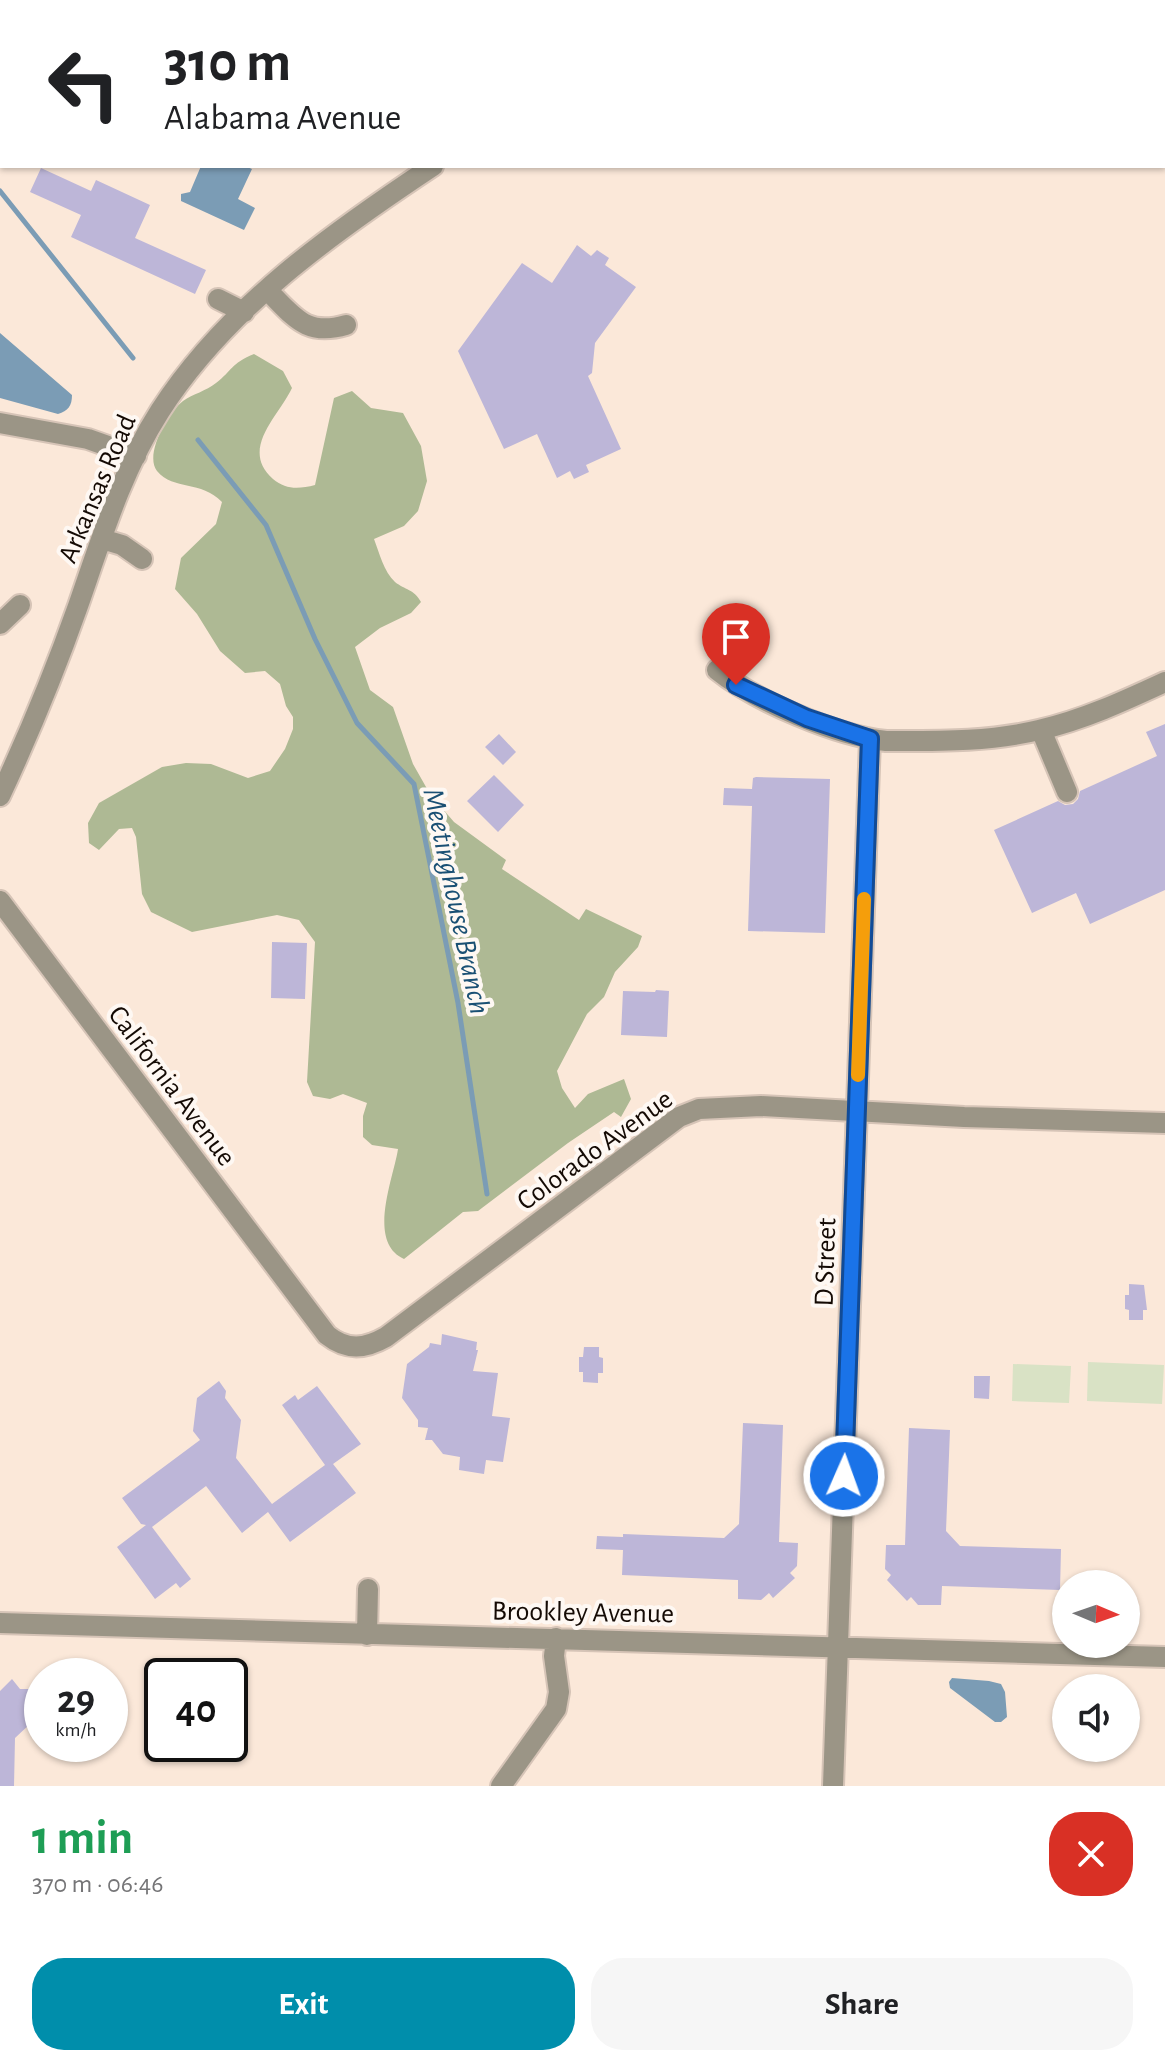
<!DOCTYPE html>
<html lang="en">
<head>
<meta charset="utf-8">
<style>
	body { margin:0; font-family:"Alegreya Sans",sans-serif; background:#f6f6f6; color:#202124; height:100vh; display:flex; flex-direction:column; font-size:30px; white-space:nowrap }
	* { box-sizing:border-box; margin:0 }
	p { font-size:26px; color:#757577 }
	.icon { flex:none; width:44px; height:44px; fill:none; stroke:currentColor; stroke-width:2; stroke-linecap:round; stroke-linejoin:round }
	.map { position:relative; height:1786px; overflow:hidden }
	.sheet { display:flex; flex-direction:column; background:#fff; flex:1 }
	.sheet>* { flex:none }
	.guide { position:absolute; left:0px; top:0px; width:1166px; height:168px; box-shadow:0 2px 6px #0004; background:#fff; color:#202124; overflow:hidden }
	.needle { width:52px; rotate:92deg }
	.fabs { position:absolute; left:1052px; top:1570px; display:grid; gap:16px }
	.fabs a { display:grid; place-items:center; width:88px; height:88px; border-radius:50%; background:#fff; box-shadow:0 2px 6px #0004; font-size:40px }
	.speed { position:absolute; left:24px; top:1658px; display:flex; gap:16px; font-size:40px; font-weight:700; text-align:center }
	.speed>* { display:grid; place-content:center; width:104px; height:104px; border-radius:50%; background:#fff; box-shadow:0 2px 6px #0004; line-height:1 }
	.speed small { font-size:20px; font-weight:400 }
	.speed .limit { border:4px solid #111; border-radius:12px; background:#fff; color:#111 }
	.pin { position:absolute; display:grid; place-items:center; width:68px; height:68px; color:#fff; margin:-82px -34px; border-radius:50% 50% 50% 0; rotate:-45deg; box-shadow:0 0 8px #0007 }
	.pin .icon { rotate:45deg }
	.me { position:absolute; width:88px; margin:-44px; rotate:2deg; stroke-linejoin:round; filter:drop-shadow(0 0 6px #0008) }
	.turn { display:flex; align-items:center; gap:28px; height:168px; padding:0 32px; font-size:36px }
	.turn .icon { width:104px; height:104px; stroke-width:2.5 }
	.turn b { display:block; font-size:56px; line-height:68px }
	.round { display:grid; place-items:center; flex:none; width:84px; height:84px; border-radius:32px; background:#f6f6f6 }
	.head { display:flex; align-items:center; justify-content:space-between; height:136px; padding:0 32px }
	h1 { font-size:48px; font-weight:600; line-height:60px; color:#1e9e55 }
	.cta { display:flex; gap:16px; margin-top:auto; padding:16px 32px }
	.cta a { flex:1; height:92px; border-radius:32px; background:#008eab; color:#fff; font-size:32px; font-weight:600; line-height:92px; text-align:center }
	.cta a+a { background:#f6f6f6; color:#202124 }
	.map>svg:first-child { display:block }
</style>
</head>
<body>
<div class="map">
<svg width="1165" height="1786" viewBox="0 0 1165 1786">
	<rect width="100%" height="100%" fill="#fbe8d9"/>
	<!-- green -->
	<path fill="#d9e2c5" d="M1088,1362l76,3 -2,39 -75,-3z
		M1013,1364l58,2 -2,37 -57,-2z"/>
	<!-- forest -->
	<path fill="#aeb994" d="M254,354l29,17 9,17c-13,28 -53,61 -19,91 13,11 26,10 42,6l19,-87 18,-7 19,17 32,5 18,33 6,35 -9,30 -14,15 -30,13c5,13 10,33 21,43 10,8 19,7 26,20l-10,11 -31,15 -25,19 15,43 23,17 20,57 17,30 24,28 52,38 -4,9 77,51 7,-11 56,27 -4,11 -23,25 -11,25 -17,17 -30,57 5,17 13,20 13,-14 36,-15 7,20 -10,18 -7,-5 -46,31 -90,68 -15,1 -59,47c-38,-17 -10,-82 -6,-110l-26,-4 -9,-8v-21l4,-13 -24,-9 -13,5 -17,-3 -6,-14 8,-140 -16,-22 -22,-5 -85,17 -41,-20 -9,-18 -6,-57 -4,-9 -13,1 -20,21 -10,-7 -1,-20 11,-20 63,-36 24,-4 25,1 37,14 22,-7 15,-22 8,-20v-12l-7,-11 -6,-22 -15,-13 -20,2 -25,-22 -23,-37 -22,-25 6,-31 35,-34 6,-22c-21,-22 -48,-11 -65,-31 -13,-16 11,-59 26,-70 10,-7 23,-10 33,-18 17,-13 14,-19 38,-29z"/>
	<!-- water -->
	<path fill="#7b9cb5" d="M201,166h44l7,3 -14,30 17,9 -11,22 -63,-29v-7l9,-2z
		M0,333l72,62c0,11 -4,16 -14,19l-58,-16z
		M952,1678l37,3 12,3 4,8 2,25 -6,5h-6l-45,-34 -1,-6z"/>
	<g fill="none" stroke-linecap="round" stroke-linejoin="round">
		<!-- stream -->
		<path stroke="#7b9cb5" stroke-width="5" d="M0,191l133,167
			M198,440l68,85 49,114 42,84 57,61 44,219 29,191"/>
	</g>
	<!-- building -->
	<path fill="#bdb6d8" d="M41,168l50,23 5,-11 54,25 -15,33 71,32 -11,24 -124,-57 10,-22 -51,-23z
		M577,245l14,11 6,-6 12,8 -4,7 31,22 -41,56 -3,30 -4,3 33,73 -35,16 3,7 -15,7 -4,-8 -13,7 -20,-44 -33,15 -46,-98 64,-88 30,20z
		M1165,724v166l-75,34 -14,-31 -44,20 -38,-83 64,-29 7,4 8,-1 5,-5 2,-8 77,-35 -11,-24z
		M499,734l17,18 -13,13 -18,-18z
		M494,775l30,30 -26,27 -31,-31z
		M756,777l74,2 -5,154 -77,-2 4,-125 -29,-1 1,-17 28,1 1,-11z
		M272,942l35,1 -2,56 -34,-1z
		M656,990l13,1 -2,46 -46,-2 2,-44 32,1z
		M1129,1284l15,1 3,25h-4v10h-14v-10l-4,-1v-14h4z
		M442,1334l35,8 -1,8h2l-5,21 25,2 -6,43 18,2 -7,44 -17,-2 -2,14 -25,-4 1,-13 -17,-3 -11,-14h-7l3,-12 -10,-1v-7l-16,-22 5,-34 22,-17 1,-4 11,2z
		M584,1347h15v10l4,1v15h-5v10l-15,-1v-10h-4v-15h4z
		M974,1376h16l-1,23 -15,-1z
		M219,1381l7,10 -1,7 16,22 -5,38 36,46 53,-39 -43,-60 13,-10 3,5 19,-14 44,58 -28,20 23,29 -66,49 -22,-30 -26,21 -36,-47 -54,41 39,52 -11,9 -4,-5 -21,16 -38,-52 29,-22 -5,-1 -19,-26 78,-58 -7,-9 4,-33z
		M743,1423l40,2 -4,117 19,1 -1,23 -7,7 5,5 -22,20 -4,-5 -8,7 -23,-1v-19l-116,-5 1,-25 -27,-1 1,-13 26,1v-3l101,4 15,-14z
		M909,1428l41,2 -4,101 14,15 101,3 -1,41 -118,-4 -1,19h-23l-7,-8 -4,4 -20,-21 4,-5 -6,-6 1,-24h19z
		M12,1679l8,10h22v35l-11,-1 -16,15 -1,48h-14v-95z
		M110,1692h14l-1,34h-13z"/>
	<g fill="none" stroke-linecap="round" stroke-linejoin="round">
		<!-- minor casing -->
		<g stroke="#d6c4b7" stroke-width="24">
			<path id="minor" d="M677,0l1,2
				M723,2l4,-2
				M267,290c27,26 38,47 79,35
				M218,299l26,13
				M0,423l88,16 48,17
				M102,539l20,6 20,14
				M0,624l20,-19
				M717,670c38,31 120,66 169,71 51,0 103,1 153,-11 44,-10 85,-29 126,-48
				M1041,730l26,62
				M0,796c29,-62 55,-125 78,-190 23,-66 44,-136 82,-195 67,-104 172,-178 273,-245
				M0,901l327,434c20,16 38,14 59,2l293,-220 20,-8 62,-3 203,11 201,6
				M0,1623l1165,34
				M367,1635l1,-46
				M501,1786l55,-77 3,-17 -5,-36 2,-18
				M833,1786l37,-1047"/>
		</g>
		<!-- minor -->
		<use href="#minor" stroke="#9b9586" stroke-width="20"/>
	</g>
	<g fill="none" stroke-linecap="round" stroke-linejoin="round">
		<!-- route casing -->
		<g stroke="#114b97" stroke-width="20">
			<path id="route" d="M736,685l71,33 63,21 -26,737"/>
		</g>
		<!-- route -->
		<use href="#route" stroke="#1a73e8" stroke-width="14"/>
		<!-- slow -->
		<path stroke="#f59e0b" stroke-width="14" d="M858,1075l6,-176"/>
	</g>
	<g text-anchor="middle" stroke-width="8" stroke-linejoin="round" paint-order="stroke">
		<!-- street labels -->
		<g font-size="28" fill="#140a04" stroke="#fef8f3">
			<text transform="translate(96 488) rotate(-67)" y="10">Arkansas Road</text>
			<text transform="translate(173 1085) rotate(53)" y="10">California Avenue</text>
			<text transform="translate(594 1149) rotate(-36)" y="10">Colorado Avenue</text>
			<text transform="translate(824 1262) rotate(-88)" y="10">D Street</text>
			<text transform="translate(583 1611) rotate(1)" y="10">Brookley Avenue</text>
		</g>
		<!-- water labels -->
		<g font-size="30" font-style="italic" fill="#1a5074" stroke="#fef8f3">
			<text transform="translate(457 901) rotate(78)" y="10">Meetinghouse Branch</text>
		</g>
	</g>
</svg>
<div class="fabs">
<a><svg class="needle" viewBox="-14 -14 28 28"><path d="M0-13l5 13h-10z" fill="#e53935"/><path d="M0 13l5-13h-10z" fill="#757577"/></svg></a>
<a><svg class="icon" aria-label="sound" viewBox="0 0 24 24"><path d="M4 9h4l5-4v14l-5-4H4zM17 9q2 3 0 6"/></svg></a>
</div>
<div class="speed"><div>29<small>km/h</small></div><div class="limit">40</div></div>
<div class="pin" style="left:736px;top:685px;background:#d93025"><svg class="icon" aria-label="arrive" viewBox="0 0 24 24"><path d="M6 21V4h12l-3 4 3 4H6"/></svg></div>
<svg class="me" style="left:844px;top:1476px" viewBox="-20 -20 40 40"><circle r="17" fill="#1a73e8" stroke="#fff" stroke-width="3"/><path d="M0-11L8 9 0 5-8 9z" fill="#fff"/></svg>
<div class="guide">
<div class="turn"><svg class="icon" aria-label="left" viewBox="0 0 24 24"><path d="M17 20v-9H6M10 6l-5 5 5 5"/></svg><div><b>310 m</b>Alabama Avenue</div></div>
</div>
</div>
<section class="sheet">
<div class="head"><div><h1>1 min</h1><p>370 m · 06:46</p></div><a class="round" style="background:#d93025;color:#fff"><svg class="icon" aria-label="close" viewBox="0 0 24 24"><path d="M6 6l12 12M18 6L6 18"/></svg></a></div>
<div class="cta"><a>Exit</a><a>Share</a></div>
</section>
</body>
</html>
